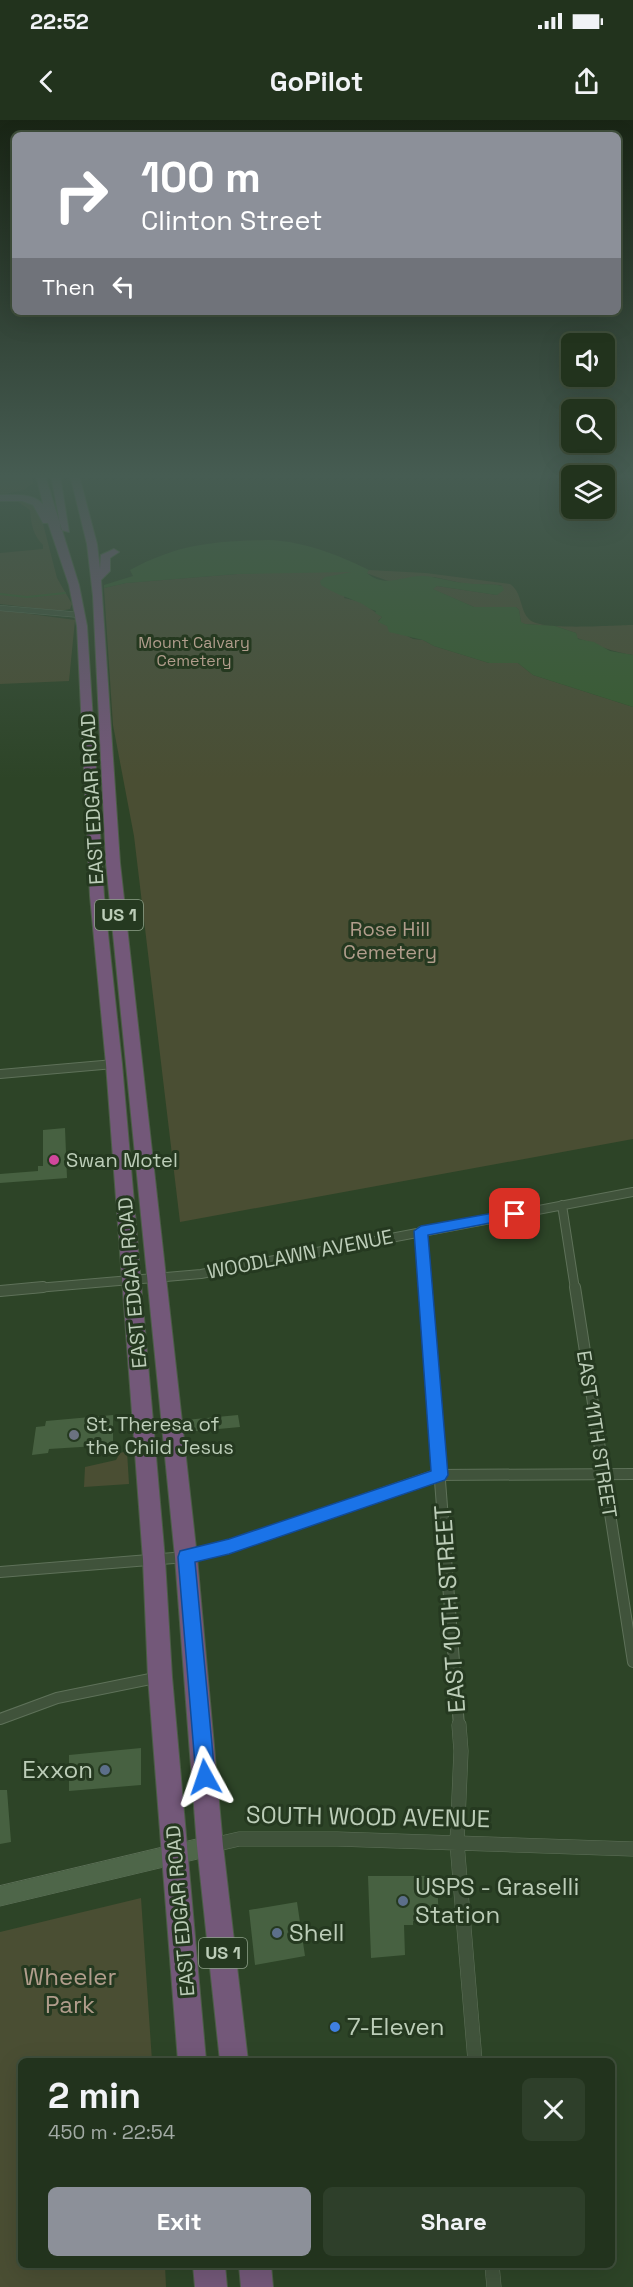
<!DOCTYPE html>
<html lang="en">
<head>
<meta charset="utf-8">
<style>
	body { margin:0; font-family:"Space Grotesk",sans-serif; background:#2e3f2a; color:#f1f3f6; height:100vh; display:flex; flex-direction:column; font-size:22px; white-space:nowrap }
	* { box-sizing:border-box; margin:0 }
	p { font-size:20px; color:#a2aaa4 }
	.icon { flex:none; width:33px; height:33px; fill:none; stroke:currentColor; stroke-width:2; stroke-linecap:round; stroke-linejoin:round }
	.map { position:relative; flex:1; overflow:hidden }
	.sheet { position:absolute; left:18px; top:1938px; width:597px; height:210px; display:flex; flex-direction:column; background:#22331d; border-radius:9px; box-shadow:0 6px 24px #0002,0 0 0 2px #3f4e3b }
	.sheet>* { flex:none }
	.top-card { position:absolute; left:12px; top:12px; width:609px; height:183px; border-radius:9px; box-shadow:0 6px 24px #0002,0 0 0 2px #3f4e3b; background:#8c9099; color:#fff; overflow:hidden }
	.fabs { position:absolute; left:561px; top:213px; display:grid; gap:12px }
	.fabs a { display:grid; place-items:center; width:54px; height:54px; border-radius:9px; background:#22331d; box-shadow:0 6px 24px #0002,0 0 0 2px #3f4e3b; font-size:30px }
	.pin { position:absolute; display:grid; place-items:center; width:51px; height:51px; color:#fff; margin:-26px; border-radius:12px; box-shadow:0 3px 9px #0006 }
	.me { position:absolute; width:66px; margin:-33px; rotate:355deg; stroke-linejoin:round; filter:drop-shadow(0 0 4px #0008) }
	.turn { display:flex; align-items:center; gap:21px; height:126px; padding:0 30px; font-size:27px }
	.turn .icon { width:78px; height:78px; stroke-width:2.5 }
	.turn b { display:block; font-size:42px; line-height:51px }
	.then { display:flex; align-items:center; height:57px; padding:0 30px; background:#0003; gap:12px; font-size:22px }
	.round { display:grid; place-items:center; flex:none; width:63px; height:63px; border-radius:9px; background:#2e3f2a }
	.summary { display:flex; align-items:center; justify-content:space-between; height:102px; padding:0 30px }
	h1 { font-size:36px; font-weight:800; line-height:45px }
	.action { display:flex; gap:12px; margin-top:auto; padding:12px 30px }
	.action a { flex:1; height:69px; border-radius:9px; background:#8c9099; color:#fff; font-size:24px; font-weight:800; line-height:69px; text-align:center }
	.action a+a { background:#2e3f2a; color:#f1f3f6 }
	.status { display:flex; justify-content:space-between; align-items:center; height:42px; padding:0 30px; background:#22331d; direction:ltr }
	.status svg { height:16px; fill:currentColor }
	header { display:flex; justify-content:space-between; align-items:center; height:78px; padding:0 30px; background:#22331d; font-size:27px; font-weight:800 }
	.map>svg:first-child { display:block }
</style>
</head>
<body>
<div class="status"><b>22:52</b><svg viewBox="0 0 49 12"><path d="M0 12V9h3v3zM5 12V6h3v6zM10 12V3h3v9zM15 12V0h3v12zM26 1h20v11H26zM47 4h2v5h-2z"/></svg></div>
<header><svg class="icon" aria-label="back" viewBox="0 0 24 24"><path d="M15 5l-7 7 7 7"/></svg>GoPilot<svg class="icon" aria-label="share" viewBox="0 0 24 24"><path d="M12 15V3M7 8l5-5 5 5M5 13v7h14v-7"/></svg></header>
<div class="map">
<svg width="633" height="2167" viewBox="0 0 633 2167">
	<rect width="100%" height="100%" fill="#2d4427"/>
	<!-- green -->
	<path fill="#4a4e33" d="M0,355h32l1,8 -9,7 -24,5z
		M0,378l19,1 20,9 18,70 15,26 -2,5 -10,2 -60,-7v-51l43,-4v-4c-10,-10 -12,-21 -13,-35l-12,-8h-18z
		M341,450l12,2 -3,2 -6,24 17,4 21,15 -4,4 35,18 10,1 11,6 55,17h29l15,12 100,32v432l-453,83 -46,-386 -21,-111 -9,-137 22,-5 111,-9z
		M369,450l57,3 84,11c13,9 9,26 20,36 12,11 84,5 103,5v30c-21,-3 -36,-10 -56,-17l-1,-5 -21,-7 -30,-2 -4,-1 -2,-13 -3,-3h-42l-42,-18 5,-3 60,9 5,-9 -2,-1 -34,-1 -32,-7 -43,5 -25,-9z
		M0,490l75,10 -6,61 -69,3z
		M127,1331l2,33 -45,3 1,-20 31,-7 4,-7z
		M141,1778l11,163h-131v204h144l1,22h-166v-355z"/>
	<!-- water -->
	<path fill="#375c2e" d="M268,420c35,1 71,15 101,30l-2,3c18,16 36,2 57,3 14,1 27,6 41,7 12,2 25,0 37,3l2,4 -7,5 -60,-9 -4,3 41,18h42l3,3 2,12 4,2 30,2 21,7 2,6 16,3 16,9 23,4v52l-100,-32 -15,-12h-29l-55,-17 -11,-6 -34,-8 -2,-6 -9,-4 4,-5 -7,-4 1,-2c-9,-2 -11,-7 -18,-9 -14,-6 -23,-8 -37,-17l-1,-4 5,-4 27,-5 -115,2 -111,9 -22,5v-3l29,-9 -3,-6c48,-26 84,-29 138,-30z"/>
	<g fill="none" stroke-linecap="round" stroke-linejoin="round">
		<!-- stream -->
		<path stroke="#375c2e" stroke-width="2" d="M0,474l27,3 38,-4"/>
	</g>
	<!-- building -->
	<path fill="#476141" d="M65,1008l2,50 -67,5v-9l38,-3v-5h5v-36z
		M113,1295v30l-64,4 -1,4 -16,2 4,-28 9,-1 1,-5z
		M238,1295l2,12 -54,5 -1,-12z
		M141,1628v37l-72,6v-36z
		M0,1670h7l4,52 -11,2z
		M368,1756h63l6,5 2,40h-26v4h-9l1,30 -34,3z
		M297,1782l8,54 -50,9 -6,-55z"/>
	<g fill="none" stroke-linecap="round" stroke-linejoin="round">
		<!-- street-far3 casing -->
		<g stroke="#5e7159" stroke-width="6">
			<path id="street-far3" d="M0,488l80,7"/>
		</g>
		<!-- street-far2 casing -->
		<g stroke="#5e7159" stroke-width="10">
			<path id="street-far2" d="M0,954l114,-10
				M562,1085l13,84
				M421,1111l4,58
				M25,1169l176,-15 432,-82"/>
		</g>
		<!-- street-far1 casing -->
		<g stroke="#5e7159" stroke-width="12">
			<path id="street-far1" d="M425,1167l34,439
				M575,1167l58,375
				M0,1171l43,-4
				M0,1452l186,-15 43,-11 207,-71 197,-1
				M0,1599l57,-21 103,-21"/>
		</g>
		<!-- street casing -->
		<g stroke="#5e7159" stroke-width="15">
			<path id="street" d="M459,1605l2,26 -4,92 18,218
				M213,1725l26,-6h98l296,10
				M492,2145l2,22"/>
		</g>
		<!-- secondary casing -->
		<g stroke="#5e7159" stroke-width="1">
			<path id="secondary" d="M210,1716l7,3 3,7 -3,7 -7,3 -210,50v-20z"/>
		</g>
		<!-- highway casing -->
		<g stroke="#4b5e46" stroke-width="2">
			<path id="highway" d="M36,355h9l34,110 8,41 17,270 18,168 43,496 7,117 34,384h-28l-30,-384 -5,-117 -37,-496 -16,-168 -13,-270 -8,-41 -21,-62h-5l-10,-18 -11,-4h-22v-6c15,0 32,-2 43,9z
				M51,355h9l9,57 -8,-2z
				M70,355h9l18,69 3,25 1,-14 13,-6 5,3 -9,6v13l-9,9 19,283 77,694 26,289 25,215h-28l-23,-215 -22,-289 -69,-694 -13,-267 -6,-52z
				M193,2145h32l2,22h-32z
				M239,2145h32l2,22h-32z"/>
		</g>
		<!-- street-far3 -->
		<use href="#street-far3" stroke="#40533b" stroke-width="5"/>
		<!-- street-far2 -->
		<use href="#street-far2" stroke="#40533b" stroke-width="8"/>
		<!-- street-far1 -->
		<use href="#street-far1" stroke="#40533b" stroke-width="10"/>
		<!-- street -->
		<use href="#street" stroke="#40533b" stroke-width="14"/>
		<!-- secondary -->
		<use href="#secondary" fill="#4e6649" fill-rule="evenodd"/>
		<!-- highway -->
		<use href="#highway" fill="#735879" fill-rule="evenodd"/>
	</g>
	<!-- sky -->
	<linearGradient id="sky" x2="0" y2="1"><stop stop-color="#192515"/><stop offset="0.54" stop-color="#465c52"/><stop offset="1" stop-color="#465c52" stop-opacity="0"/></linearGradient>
	<rect width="633" height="659" fill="url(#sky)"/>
	<!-- route -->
	<path fill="#1a73e8" stroke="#114b97" stroke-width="1.5" d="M515,1089l7,5 -2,3 -92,18 20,240 -3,5 -216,74 -34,8 20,215 -3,7 -7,3 -7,-3 -2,-7 -18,-220 2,-6 49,-12 202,-68 -17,-240 7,-5z"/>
	<!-- markers -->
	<circle fill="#d1479c" stroke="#253920" stroke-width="2" cx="54" cy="1040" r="6"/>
	<circle fill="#6b7280" stroke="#253920" stroke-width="2" cx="74" cy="1315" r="6"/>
	<g fill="#5c6f8a" stroke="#253920" stroke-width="2">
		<circle cx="105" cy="1650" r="6"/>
		<circle cx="403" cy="1781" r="6"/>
		<circle cx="277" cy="1813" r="6"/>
	</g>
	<circle fill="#3f7fe0" stroke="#253920" stroke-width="2" cx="335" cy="1907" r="6"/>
	<g text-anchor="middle" stroke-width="6" stroke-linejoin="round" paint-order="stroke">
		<!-- far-park labels -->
		<g font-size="16" fill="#b19d8c" stroke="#253920">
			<text x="194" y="528">Mount Calvary<tspan x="194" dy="18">Cemetery</tspan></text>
		</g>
		<!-- shield labels -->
		<g fill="#253920" stroke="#8fa18a" stroke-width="1.5">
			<rect x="95" y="780" width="48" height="30" rx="4.5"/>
			<rect x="199" y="1818" width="48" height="30" rx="4.5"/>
		</g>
		<g font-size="18" font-weight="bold" fill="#bccdb8">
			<text x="119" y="801">US 1</text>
			<text x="223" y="1839">US 1</text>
		</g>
		<!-- street labels -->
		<g font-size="20" fill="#bccdb8" stroke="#253920">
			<text transform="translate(92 679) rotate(-93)" y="7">EAST EDGAR ROAD</text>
			<text transform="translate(300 1134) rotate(-11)" y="7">WOODLAWN AVENUE</text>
			<text transform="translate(132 1163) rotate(-95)" y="7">EAST EDGAR ROAD</text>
			<text transform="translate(597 1314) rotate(81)" y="7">EAST 11TH STREET</text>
			<text transform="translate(180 1791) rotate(-95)" y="7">EAST EDGAR ROAD</text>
		</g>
		<!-- park labels -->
		<g font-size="20" fill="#b19d8c" stroke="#253920">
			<text x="390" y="816">Rose Hill<tspan x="390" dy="23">Cemetery</tspan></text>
		</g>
		<!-- poi labels -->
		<g font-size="20" fill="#bccdb8" stroke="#253920" text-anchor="start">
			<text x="66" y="1047">Swan Motel</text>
			<text x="86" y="1311">St. Theresa of<tspan x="86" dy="23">the Child Jesus</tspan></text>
		</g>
		<!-- near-street labels -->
		<g font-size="24" fill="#bccdb8" stroke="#253920">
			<text transform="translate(450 1489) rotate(-94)" y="8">EAST 10TH STREET</text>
			<text transform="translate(368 1697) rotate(1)" y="8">SOUTH WOOD AVENUE</text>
		</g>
		<!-- near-poi labels -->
		<g font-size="24" fill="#bccdb8" stroke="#253920" text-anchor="start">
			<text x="93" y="1658" text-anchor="end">Exxon</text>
			<text x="415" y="1775">USPS - Graselli<tspan x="415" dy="28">Station</tspan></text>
			<text x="289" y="1821">Shell</text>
			<text x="347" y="1915">7-Eleven</text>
		</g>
		<!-- near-park labels -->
		<g font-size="24" fill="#b19d8c" stroke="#253920">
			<text x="70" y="1865">Wheeler<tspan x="70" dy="28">Park</tspan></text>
		</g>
	</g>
</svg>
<div class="fabs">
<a><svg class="icon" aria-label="sound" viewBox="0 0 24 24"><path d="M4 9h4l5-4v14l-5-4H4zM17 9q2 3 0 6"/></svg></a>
<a><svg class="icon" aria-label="search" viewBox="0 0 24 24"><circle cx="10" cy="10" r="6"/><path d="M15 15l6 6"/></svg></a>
<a><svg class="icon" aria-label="layers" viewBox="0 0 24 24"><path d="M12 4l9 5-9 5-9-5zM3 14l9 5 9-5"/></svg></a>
</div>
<div class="pin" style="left:515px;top:1094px;background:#d93025"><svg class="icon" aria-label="arrive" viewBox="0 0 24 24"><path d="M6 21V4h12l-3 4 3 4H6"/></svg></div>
<svg class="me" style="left:205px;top:1657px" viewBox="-20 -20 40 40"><path d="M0-17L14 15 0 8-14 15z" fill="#1a73e8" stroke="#fff" stroke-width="4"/></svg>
<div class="top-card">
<div class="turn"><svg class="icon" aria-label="right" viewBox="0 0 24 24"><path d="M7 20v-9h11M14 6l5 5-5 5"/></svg><div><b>100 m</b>Clinton Street</div></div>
<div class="then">Then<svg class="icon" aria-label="left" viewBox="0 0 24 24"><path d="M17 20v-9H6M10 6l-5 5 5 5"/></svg></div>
</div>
<section class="sheet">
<div class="summary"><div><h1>2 min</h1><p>450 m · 22:54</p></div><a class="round"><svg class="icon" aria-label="close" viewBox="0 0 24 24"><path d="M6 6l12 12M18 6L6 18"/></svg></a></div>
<div class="action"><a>Exit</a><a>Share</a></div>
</section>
</div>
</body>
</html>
